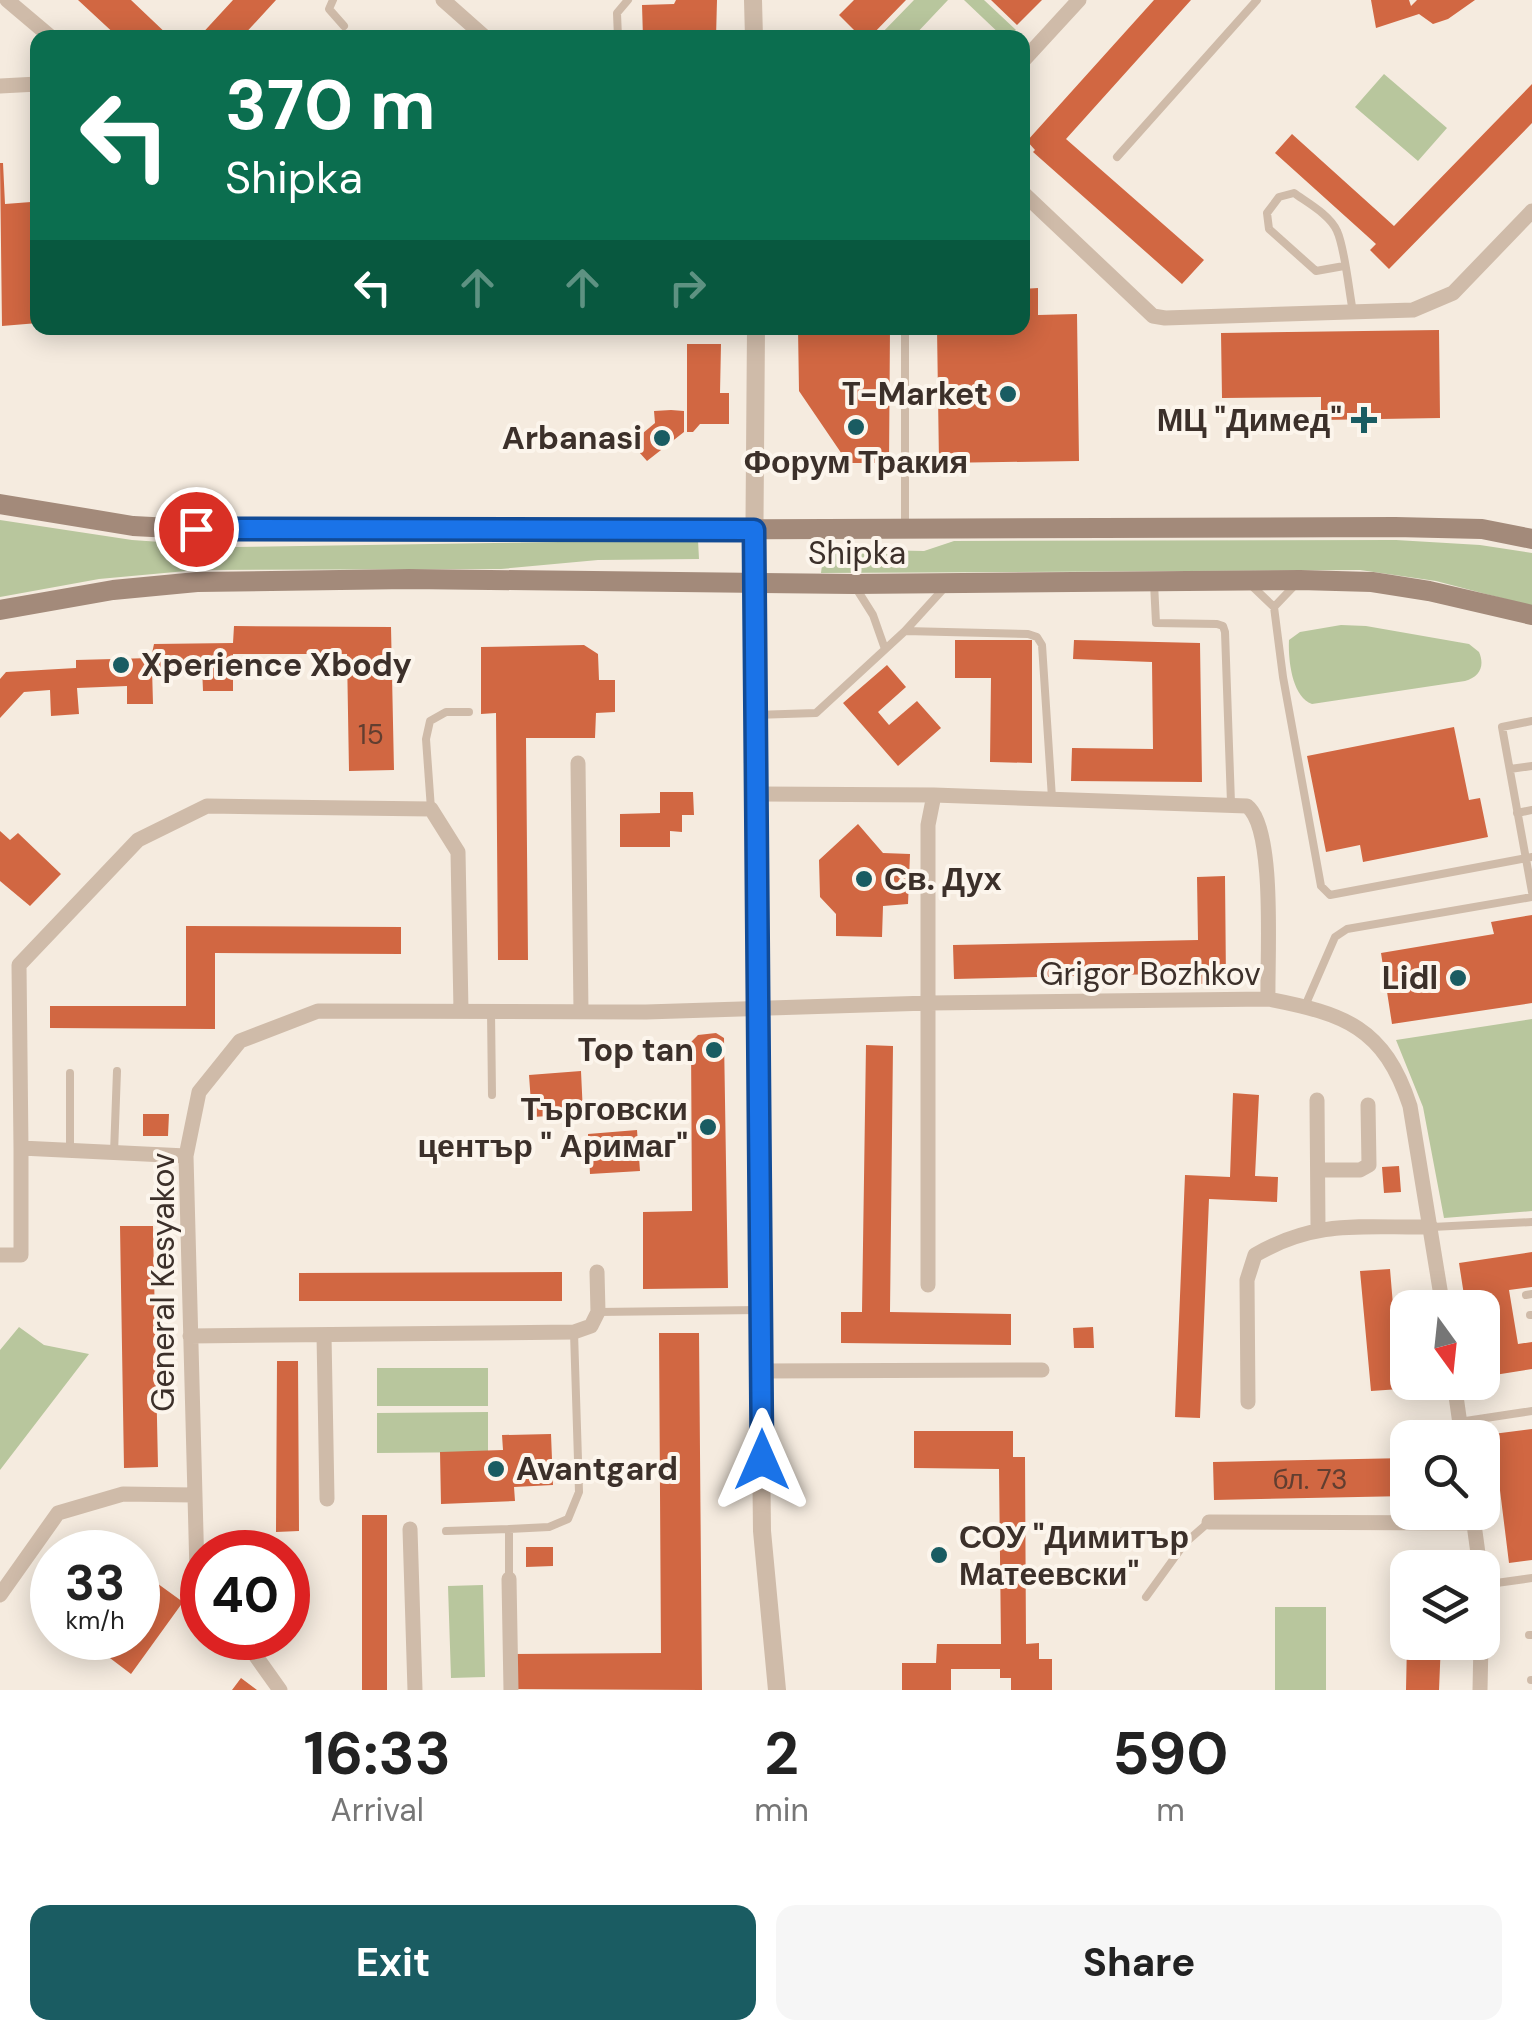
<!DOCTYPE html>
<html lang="en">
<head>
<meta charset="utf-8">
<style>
	body { margin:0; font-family:"DM Sans",sans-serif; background:#f6f6f6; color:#222; height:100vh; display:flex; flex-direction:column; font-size:38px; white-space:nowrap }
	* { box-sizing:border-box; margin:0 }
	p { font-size:32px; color:#767676 }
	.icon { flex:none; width:55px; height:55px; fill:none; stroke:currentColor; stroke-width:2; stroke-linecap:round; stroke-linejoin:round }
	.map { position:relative; height:1690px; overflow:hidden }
	.panel { display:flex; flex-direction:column; background:#fff; flex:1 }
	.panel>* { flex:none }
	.banner { position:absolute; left:30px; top:30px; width:1000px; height:305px; border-radius:20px; box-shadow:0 5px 25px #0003; background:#0b6e4f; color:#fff; overflow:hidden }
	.needle { width:65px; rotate:165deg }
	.tools { position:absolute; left:1390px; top:1290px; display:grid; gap:20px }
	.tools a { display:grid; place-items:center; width:110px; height:110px; border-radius:20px; background:#fff; box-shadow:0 5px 25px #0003; font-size:50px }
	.speed { position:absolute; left:30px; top:1530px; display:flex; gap:20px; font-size:50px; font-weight:700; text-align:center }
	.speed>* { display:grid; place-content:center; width:130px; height:130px; border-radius:50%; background:#fff; box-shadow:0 5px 25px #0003; line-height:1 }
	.speed small { font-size:25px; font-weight:400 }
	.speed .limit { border:15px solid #d22; background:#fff; color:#111 }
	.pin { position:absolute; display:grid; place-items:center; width:85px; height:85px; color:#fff; margin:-42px; border:5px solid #fff; border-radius:50%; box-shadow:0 2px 10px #0007 }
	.me { position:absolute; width:110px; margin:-55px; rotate:0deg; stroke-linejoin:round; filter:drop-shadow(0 0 8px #0008) }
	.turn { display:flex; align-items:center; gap:35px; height:210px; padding:0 30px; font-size:45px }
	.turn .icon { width:130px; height:130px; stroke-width:2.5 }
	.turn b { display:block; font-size:70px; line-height:85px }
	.lanes { display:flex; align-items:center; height:95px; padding:0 30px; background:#0003; justify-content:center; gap:50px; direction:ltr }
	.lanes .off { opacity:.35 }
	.eta { display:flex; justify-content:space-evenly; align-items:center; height:170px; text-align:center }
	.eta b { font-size:60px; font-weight:700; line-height:70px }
	.button { display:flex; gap:20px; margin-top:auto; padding:20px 30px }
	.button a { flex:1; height:115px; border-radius:20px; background:#1a5c62; color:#fff; font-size:40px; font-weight:700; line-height:115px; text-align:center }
	.button a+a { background:#f6f6f6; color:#222 }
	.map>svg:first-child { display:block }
</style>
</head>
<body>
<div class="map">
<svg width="1532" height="1690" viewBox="0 0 1532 1690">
	<rect width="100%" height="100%" fill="#f5ebdf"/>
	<!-- green -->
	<path fill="#b8c69d" d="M914,0h34l-35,37h-35z
		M964,0h20l32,30 -7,7h-6z
		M1384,74l63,54 -29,33 -63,-54z
		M0,520l132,20 101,7 465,-7 1,19 -101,1 -97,9 -304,1 -98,9 -99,18z
		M1396,540l84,5 52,8v53l-96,-25 -76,-11 -539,3 3,-24 100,2 30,-10z
		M1341,625l25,1 103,18 10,8c6,14 1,25 -14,29l-153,23c-20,-7 -24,-44 -23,-64l11,-8z
		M1532,1019v192l-88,7 -21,-111 -27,-67z
		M19,1327l25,18 45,9 -89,116v-120z
		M377,1368h111v38h-111z
		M488,1412v40l-111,1v-40z
		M483,1585l2,92 -34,1 -3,-92z
		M1275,1607h51v83h-51z"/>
	<!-- building -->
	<path fill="#d16742" d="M78,0h53l40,38h-52z
		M233,0h43l-35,38h-43z
		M676,0h41l-1,38h-73l-1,-33 32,-1z
		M854,0h52l-37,38h-7l-23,-23z
		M991,0h51l-25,25z
		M1154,0h37l-125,139 138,121 -22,24 -149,-132 2,-2 -8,-9z
		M1371,0h38l2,6 6,-6h58l-27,19 -15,5 -14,-10 -43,14z
		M1532,84v39l-143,146 -19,-19 6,-6 -101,-91 17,-19 102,92z
		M0,163h3l2,41 26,-2 7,121 -36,3z
		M1038,288v27l39,-1 2,147 -140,2 -2,-135h85v-39z
		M681,328h48v6h-48z
		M798,328h92l-1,135h-41l-49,-72z
		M1439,330l1,88 -119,2v-23l-99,1 -1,-65z
		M687,344h34l-1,49h9v31h-29l-7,8h-6z
		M671,410l13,1v21l-37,29 -16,-18 24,-20 -1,-12z
		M234,626l157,1 3,143 -45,1 -2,-117h-114v37h-30l-1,-24 -50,1 1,36h-26v-18l-50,2 2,26 -28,2 -1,-26 -26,2 -24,26v-39l6,-7 70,-4v-8l75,-2 3,-14 79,-1z
		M955,640h77v123l-42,-1 1,-84h-36z
		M1074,640l126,3 2,139 -131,-1 1,-33 81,1 -1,-87 -79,-3z
		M584,645l14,9 1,26h16v32l-19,1 -1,25h-69l2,222h-30l-2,-247 -15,1v-67z
		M887,665l19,22 -28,25 11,13 28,-24 24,27 -43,38 -55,-63z
		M1454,727l15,73 11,-2 8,39 -125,25 -3,-17 -34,7 -19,-96z
		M660,792h33l1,23h-12v17l-12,-1v16h-50v-33l40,-1z
		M858,824l25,29 27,1 -2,50 -25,2 -1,31 -46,-1v-22l-16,-17 -1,-37z
		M0,831l10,9 8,-7 43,41 -31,32 -30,-25z
		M1225,876l1,107 -28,1v-11l-244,6 -1,-34 245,-5 -1,-63z
		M1532,915v88l-140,21 -11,-71 113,-19 -3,-12z
		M186,926l215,1v27l-186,-1v76l-165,-1v-22h136z
		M716,1033l8,5 4,250 -85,1v-77l49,-1 -1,-169 7,-7z
		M866,1045l27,1 -3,266 121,2v31l-170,-2v-31h21z
		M581,1071l2,43 -51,3 -3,-42z
		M1233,1093l26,2 -4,81 23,1 -1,25 -68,-3 -9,219 -25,-1 10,-242 45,2z
		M143,1114h26l-1,22h-25z
		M637,1130l3,41 -50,3 -2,-40z
		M1399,1166l2,26 -17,1 -2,-26z
		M120,1226h33l5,241 -34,1z
		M1532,1252v35l-23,3 9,54 14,-2v27l-50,8v-69h-16l-7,-45z
		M1390,1269l10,120 -29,2 -11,-120z
		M562,1272v29h-263v-28z
		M1093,1327l1,21h-20l-1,-20z
		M659,1333h40l3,357 -188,-1 -1,-35 148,-1z
		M277,1361h21l1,170 -23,1z
		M1532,1429v131l-23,3 -16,-129z
		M914,1431h99v26h12l1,187 13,-1v16h13v31h-41v-12h-11v-9h-49v21h-49v-27h34l1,-19h64l-2,-175 -85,-1z
		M551,1434l2,51 -39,2 1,14 -74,3 -1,-52 63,-2 -1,-15z
		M1408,1458v38l-194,4 -1,-38z
		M362,1515h25v175h-25z
		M526,1547h27v19l-27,1z
		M154,1581l29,21 -52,72 -29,-22 11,-14h25v-35z
		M1407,1642h34l-2,48h-33z
		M241,1678l16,12h-25z"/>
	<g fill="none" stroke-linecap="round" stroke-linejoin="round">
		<!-- service -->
		<path stroke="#cfbba9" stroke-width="8" d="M333,0l-4,9 15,17
			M618,38l-1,-25 11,-13
			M1117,157l140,-157
			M1344,266l-28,5 -47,-42 -2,-16 12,-16 15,-4c14,10 36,22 43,38 8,17 12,61 16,81
			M905,528v-200
			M1154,583l2,40 61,1 6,2 2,6 6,171
			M1252,586l22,21 9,70 38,209 9,9 202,-38
			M856,588l17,27 12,34
			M1274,607l21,-22
			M905,631l123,3 9,3 5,8 10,153
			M753,715l63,-2 89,-82 41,-45
			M1532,721l-30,6 30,165
			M1510,769l22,-3
			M431,809l-5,-70 4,-18 16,-9h23
			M1517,813l15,-3
			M1305,1006l30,-69 12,-8 185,-32
			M491,1011l1,84
			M70,1073v78
			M114,1153l3,-82
			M1432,1227l100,-5
			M1526,1295l6,-1
			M598,1312l160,-2
			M1530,1315h2
			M1459,1422l73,-11
			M509,1529l40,-2 19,-8 11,-27 -5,-160
			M446,1531l63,-2v50
			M1482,1585l50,-7
			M1146,1597l39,-54 24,-21
			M1529,1635h3
			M1531,1680h1"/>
		<!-- minor -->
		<path stroke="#cfbba9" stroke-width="15" d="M7,0l45,38
			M443,0l43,38
			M1022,62l57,-62
			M0,86l38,-2
			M1022,192l131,124 12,2 248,-8 40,-17 79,-82
			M578,763l3,249
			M755,794l179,1
			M1317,1100l1,128
			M21,1148l-2,-183 119,-125 69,-34 224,3 27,43 3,159
			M1318,1170h42l9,-5 -1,-60
			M0,1255h21v-107l165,8
			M928,1285v-460l6,-30 313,11c29,22 20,153 21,193
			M324,1335l3,164
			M190,1336l384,-4 17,-6 7,-14 -1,-40
			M761,1371l281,-1
			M1454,1382l8,56
			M1248,1402l-1,-122 8,-25c62,-36 107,-27 176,-28
			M1473,1517l7,51
			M1209,1522l265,1
			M410,1529l5,161
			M509,1579l2,111
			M202,1580l-5,-8 -11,-416 13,-64 41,-51 78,-30 328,1 283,-9 339,-4c77,15 116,28 142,107l33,202
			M0,1595l58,-82 65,-19 70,1
			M243,1638l37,52
			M1480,1690l1,-48"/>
		<!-- tertiary -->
		<path stroke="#cfbba9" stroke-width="18" d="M753,0l1,38
			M756,328l-3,387 9,816 15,159"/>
		<!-- secondary -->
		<path stroke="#a38a7a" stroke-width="20" d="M0,504l133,22 95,5 1167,-4 87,2 50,10
			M0,610l113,-20 84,-8 212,-3 444,5 447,-4 72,2 57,9 103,24"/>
	</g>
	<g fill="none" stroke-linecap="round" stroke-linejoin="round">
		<!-- route casing -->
		<g stroke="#114b97" stroke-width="25">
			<path id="route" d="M196,529l558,1 8,930"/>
		</g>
		<!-- route -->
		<use href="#route" stroke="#1a73e8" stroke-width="18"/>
	</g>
	<!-- markers -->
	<g fill="#1a5c62" stroke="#fcf5ec" stroke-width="4">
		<circle cx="1008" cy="394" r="10"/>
		<path d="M1359 405h10v10h10v10h-10v10h-10v-10h-10v-10h10z"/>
		<circle cx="856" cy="427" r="10"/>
		<circle cx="662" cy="438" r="10"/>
		<circle cx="121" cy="665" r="10"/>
		<circle cx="864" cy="879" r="10"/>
		<circle cx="1458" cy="978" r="10"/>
		<circle cx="714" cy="1050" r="10"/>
		<circle cx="708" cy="1127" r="10"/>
		<circle cx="496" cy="1469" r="10"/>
		<circle cx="939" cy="1555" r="10"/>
	</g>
	<g text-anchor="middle" stroke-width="8" stroke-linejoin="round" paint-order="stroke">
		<!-- number labels -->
		<g font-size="28" fill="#613e30">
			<text x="371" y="744">15</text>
			<text x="1310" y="1489">бл. 73</text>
		</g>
		<!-- poi labels -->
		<g font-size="32" font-weight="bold" fill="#3c302a" stroke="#fcf5ec" text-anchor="end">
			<text x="988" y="405">T-Market</text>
			<text x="1342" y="431">МЦ "Димед"</text>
			<text x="642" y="449">Аrbanasi</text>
			<text x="856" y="473" text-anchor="middle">Форум Тракия</text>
			<text x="141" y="676" text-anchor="start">Xperience Xbody</text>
			<text x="884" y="890" text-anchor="start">Св. Дух</text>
			<text x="1438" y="989">Lidl</text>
			<text x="694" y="1061">Top tan</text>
			<text x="688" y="1120">Търговски<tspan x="688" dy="37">център " Аримаг"</tspan></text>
			<text x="516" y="1480" text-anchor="start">Avantgard</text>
			<text x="959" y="1548" text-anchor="start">СОУ "Димитър<tspan x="959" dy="37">Матеевски"</tspan></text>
		</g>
		<!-- street labels -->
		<g font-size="32" fill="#3c302a" stroke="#fcf5ec">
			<text x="857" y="564">Shipka</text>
			<text x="1150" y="985">Grigor Bozhkov</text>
			<text transform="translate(163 1282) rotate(-90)" y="11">General Kesyakov</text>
		</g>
	</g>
</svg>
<div class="tools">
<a><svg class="needle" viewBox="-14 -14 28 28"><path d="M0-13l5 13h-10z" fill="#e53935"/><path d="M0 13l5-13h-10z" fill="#767676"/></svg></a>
<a><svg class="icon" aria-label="search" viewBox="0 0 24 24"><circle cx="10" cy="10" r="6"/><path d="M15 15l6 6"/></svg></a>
<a><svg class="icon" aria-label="layers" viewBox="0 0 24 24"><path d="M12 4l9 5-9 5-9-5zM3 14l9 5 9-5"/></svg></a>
</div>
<div class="speed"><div>33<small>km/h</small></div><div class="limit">40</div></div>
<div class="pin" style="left:196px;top:529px;background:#d93025"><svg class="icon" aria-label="arrive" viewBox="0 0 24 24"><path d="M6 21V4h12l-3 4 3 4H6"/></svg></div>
<svg class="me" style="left:762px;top:1460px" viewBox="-20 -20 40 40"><path d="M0-17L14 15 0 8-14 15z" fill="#1a73e8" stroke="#fff" stroke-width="4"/></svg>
<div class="banner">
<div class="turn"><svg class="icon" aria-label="left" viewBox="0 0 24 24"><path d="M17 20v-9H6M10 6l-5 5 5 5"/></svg><div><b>370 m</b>Shipka</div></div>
<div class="lanes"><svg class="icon" aria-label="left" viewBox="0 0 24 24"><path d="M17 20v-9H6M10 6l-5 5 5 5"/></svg><svg class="icon off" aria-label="ahead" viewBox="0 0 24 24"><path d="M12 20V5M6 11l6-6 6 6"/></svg><svg class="icon off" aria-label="ahead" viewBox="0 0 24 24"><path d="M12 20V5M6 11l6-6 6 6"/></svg><svg class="icon off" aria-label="right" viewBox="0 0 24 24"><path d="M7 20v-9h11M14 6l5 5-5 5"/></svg></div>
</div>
</div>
<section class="panel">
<div class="eta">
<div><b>16:33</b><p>Arrival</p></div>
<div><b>2</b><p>min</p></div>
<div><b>590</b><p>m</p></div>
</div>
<div class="button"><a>Exit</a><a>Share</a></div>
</section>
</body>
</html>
